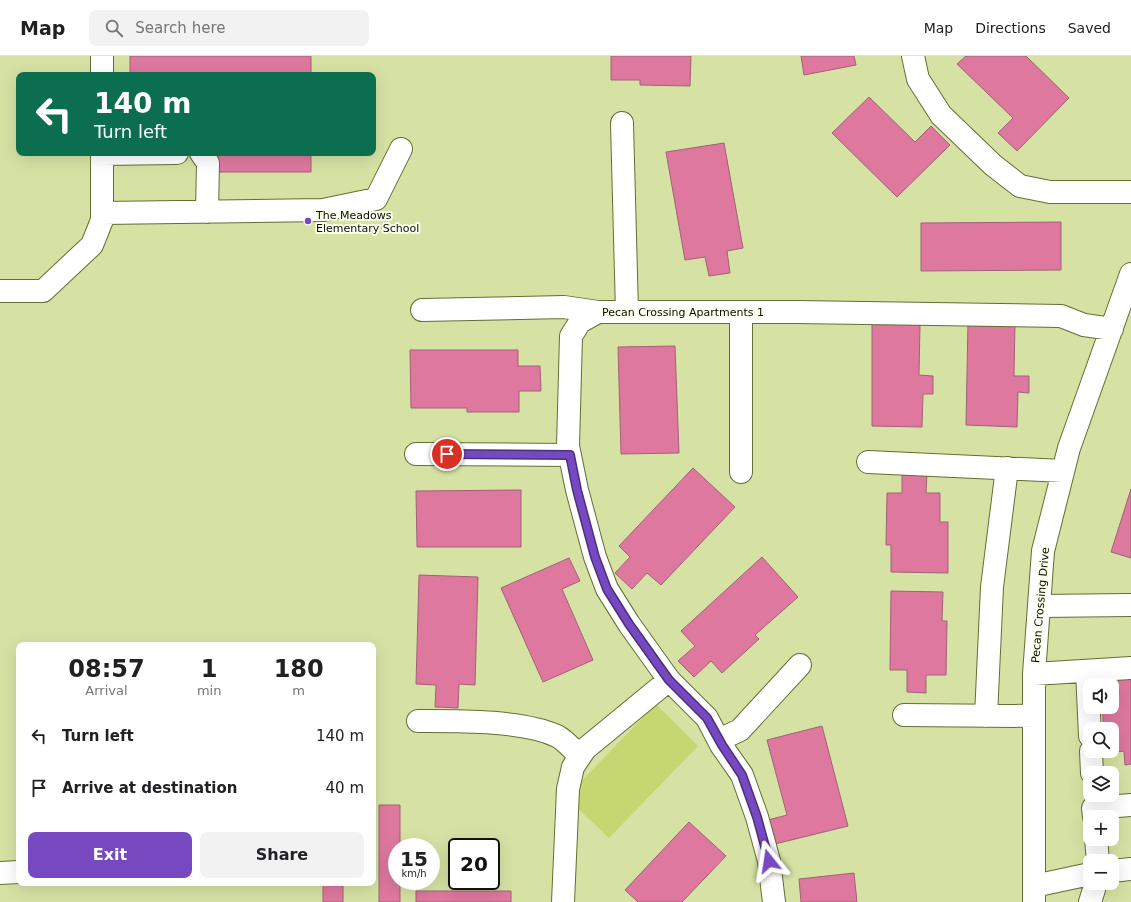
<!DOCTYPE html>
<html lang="en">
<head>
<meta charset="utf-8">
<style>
	body { margin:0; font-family:"DejaVu Sans",sans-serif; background:#f2f2f2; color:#202124; height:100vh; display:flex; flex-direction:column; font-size:15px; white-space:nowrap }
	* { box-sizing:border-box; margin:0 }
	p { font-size:13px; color:#757577 }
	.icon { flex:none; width:22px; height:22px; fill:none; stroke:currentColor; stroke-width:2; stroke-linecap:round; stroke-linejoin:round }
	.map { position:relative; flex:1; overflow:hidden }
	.panel { position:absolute; left:16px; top:586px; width:360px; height:244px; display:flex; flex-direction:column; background:#fff; border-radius:8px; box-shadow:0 4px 16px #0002 }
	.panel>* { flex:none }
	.guide { position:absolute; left:16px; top:16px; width:360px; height:84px; border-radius:8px; box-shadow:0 4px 16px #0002; background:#0b6e4f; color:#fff; overflow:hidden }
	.tools { position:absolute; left:1083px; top:622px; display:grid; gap:8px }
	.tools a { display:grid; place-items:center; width:36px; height:36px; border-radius:8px; background:#fff; box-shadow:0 4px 16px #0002; font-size:20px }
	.speed { position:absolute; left:388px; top:782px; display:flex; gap:8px; font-size:20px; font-weight:700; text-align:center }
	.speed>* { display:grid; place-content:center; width:52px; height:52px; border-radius:50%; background:#fff; box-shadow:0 4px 16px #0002; line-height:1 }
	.speed small { font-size:10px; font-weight:400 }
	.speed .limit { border:2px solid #111; border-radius:6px; background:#fff; color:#111 }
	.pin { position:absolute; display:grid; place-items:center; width:34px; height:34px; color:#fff; margin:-17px; border:2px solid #fff; border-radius:50%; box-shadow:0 1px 4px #0007 }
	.me { position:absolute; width:44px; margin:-22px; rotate:345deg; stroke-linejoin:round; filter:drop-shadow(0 0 3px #0008) }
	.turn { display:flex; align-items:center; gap:14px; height:84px; padding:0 12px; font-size:18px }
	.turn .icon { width:52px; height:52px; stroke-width:2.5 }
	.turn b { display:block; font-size:28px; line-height:34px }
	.eta { display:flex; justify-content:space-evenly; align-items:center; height:68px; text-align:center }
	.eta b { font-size:24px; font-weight:600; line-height:28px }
	.action { display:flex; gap:8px; margin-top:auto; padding:8px 12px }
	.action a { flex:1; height:46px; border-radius:8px; background:#7749c1; color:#fff; font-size:16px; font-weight:600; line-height:46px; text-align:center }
	.action a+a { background:#f2f2f2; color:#202124 }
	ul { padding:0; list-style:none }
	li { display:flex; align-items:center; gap:12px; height:52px; padding:0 12px }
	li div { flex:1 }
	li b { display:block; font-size:15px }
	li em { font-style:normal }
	header { display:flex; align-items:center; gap:24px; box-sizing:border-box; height:56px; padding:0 20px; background:#fff; border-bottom:1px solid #e0e0e0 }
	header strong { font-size:19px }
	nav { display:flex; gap:22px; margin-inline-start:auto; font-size:14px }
	.search { width:280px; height:36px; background:#f2f2f2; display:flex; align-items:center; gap:10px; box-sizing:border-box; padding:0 14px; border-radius:8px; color:#757577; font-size:15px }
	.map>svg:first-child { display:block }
</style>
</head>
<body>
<header>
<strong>Map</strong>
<div class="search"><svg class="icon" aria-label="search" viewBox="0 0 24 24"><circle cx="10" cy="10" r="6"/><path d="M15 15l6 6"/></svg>Search here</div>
<nav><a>Map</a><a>Directions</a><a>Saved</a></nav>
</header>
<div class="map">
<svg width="1131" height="846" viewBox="0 0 1131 846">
	<rect width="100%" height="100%" fill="#d6e2a4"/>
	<!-- green -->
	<path fill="#c6d771" d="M656,648l42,42 -89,92 -43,-41z"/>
	<!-- building -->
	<path fill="#de789e" stroke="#9f6278" d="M130,0h181v19h-181z
		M611,0h80l-1,30 -50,-1v-5h-29z
		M801,0h53l2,9 -52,10z
		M966,0h60l43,42 -52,53 -19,-18 15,-15 -56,-54z
		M869,41l46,45 16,-16 19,19 -53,52 -65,-64z
		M724,87l19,105 -16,3 3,22 -21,3 -4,-19 -20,3 -19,-108z
		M218,97h93v19h-93z
		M1061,166v48l-140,1v-48z
		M968,266l47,1 -1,53h15v17l-11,-1 -1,35 -51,-2z
		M872,267l48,1 -1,51 14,1v18h-10l-1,33 -50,-1z
		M675,290l4,107 -58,1 -3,-107z
		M410,294h108v16h22l1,25h-22v21h-52v-4h-56z
		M693,412l42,39 -74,78 -14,-12 -15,16 -17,-16 15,-16 -11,-11z
		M902,417h25l-1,20h14v29h8v51l-57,-1v-27h-5l1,-52h15z
		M1131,433v69l-20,-6z
		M521,434v57h-104l-1,-56z
		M762,501l36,40 -43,38 4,4 -37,34 -11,-12 -17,16 -16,-16 17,-15 -14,-15z
		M569,502l11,23 -18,8 31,71 -50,22 -42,-94z
		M419,519l59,2 -3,108 -16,-1 -1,24 -23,-1 1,-22 -20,-1z
		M891,535l52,1 -1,29h5l-1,54h-20v18l-19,-1v-22h-17z
		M1131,622v86l-6,1 -1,-14 -8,1 -1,-8h-3v-15h-8l-2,-22h10v-11l7,-1 -1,-16z
		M822,670l26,100 -73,18 -7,-24 19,-5 -20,-75z
		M379,749h21v42h-3v34h3v21h-21z
		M689,766l37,34 -44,46h-44l-13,-12z
		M854,817l3,29h-56l-2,-23z
		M323,827h20v19h-20z
		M416,835h95v11h-95z"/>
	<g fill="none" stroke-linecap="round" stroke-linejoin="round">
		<!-- minor casing -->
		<g stroke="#646e33" stroke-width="24">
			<path id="minor" d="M913,0l5,23 23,36 52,50 27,21 30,6h81
				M102,19v-19
				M622,67l5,189
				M201,97l7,10 -1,49
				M102,98l75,-1
				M102,157l221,-3 53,-11 25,-50
				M0,235h43l49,-46 10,-25v-67
				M422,254l142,-3 34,5
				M741,256v160
				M416,398l154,1
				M868,406l195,9
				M1039,550l92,-1
				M1087,615l3,65
				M1034,618l97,-6
				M904,659l130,1
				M986,660l6,-129 15,-119
				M418,665c39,0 104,-1 139,15 8,4 16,14 23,20
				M719,684l21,-10 60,-65
				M1091,695l1,22
				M1094,761l-1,-9 38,-3
				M1096,783l2,22
				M1112,815l19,-2
				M0,817l19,-1
				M1034,830l56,-12
				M563,846l5,-113 5,-22 12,-18 84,-69
				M774,846l-5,-41 -12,-44 -15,-42 -21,-30 -14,-27 -38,-38 -40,-56 -22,-35 -12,-32 -18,-67 -9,-44 3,-110 9,-14 18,-10h198l265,4 23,9 28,4
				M1034,846v-228l9,-123 26,-103 62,-174
				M1090,846l6,-19"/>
		</g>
		<!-- minor -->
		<use href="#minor" stroke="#fff" stroke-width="22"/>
	</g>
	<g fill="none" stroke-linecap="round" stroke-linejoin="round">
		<!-- route casing -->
		<g stroke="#4d2f7d" stroke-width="10">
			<path id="route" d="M447,398l123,1 7,35 18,67 12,32 22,35 40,56 38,38 15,27 20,30 15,42 12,44"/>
		</g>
		<!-- route -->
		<use href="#route" stroke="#7749c1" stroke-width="7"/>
	</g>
	<!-- markers -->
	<circle fill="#7749c1" stroke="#fafeec" stroke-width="1.5" cx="308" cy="165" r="4"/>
	<g text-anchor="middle" stroke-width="4" stroke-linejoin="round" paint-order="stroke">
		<!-- poi labels -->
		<g font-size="11" fill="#0b0e00" stroke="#fafeec" text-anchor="start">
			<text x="316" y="163">The Meadows<tspan x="316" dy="13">Elementary School</tspan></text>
		</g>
		<!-- street labels -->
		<g font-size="11" fill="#0b0e00" stroke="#fafeec">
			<text x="683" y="260">Pecan Crossing Apartments 1</text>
			<text transform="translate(1040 549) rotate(-85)" y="4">Pecan Crossing Drive</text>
		</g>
	</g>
</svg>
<div class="tools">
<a><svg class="icon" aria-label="sound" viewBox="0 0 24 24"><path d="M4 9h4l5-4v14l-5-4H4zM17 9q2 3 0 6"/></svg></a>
<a><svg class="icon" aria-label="search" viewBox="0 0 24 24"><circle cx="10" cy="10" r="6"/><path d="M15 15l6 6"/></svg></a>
<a><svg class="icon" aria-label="layers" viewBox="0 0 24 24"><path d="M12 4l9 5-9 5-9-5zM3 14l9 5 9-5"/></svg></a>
<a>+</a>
<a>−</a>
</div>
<div class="speed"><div>15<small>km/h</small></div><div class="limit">20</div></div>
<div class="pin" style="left:447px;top:398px;background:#d93025"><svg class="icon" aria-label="arrive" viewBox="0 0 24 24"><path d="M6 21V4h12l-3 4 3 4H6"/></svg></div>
<svg class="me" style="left:769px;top:805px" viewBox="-20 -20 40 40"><path d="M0-17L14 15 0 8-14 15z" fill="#7749c1" stroke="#fff" stroke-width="4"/></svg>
<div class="guide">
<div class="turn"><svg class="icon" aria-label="left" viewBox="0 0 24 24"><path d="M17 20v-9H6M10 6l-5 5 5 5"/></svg><div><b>140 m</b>Turn left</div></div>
</div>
<section class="panel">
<div class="eta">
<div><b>08:57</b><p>Arrival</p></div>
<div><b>1</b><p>min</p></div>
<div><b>180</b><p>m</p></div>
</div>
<ul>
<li><svg class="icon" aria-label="left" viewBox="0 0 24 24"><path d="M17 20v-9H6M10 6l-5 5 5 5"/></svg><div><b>Turn left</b></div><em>140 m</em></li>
<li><svg class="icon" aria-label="arrive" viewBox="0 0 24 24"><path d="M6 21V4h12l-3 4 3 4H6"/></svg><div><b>Arrive at destination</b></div><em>40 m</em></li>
</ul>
<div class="action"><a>Exit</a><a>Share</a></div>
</section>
</div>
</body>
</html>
